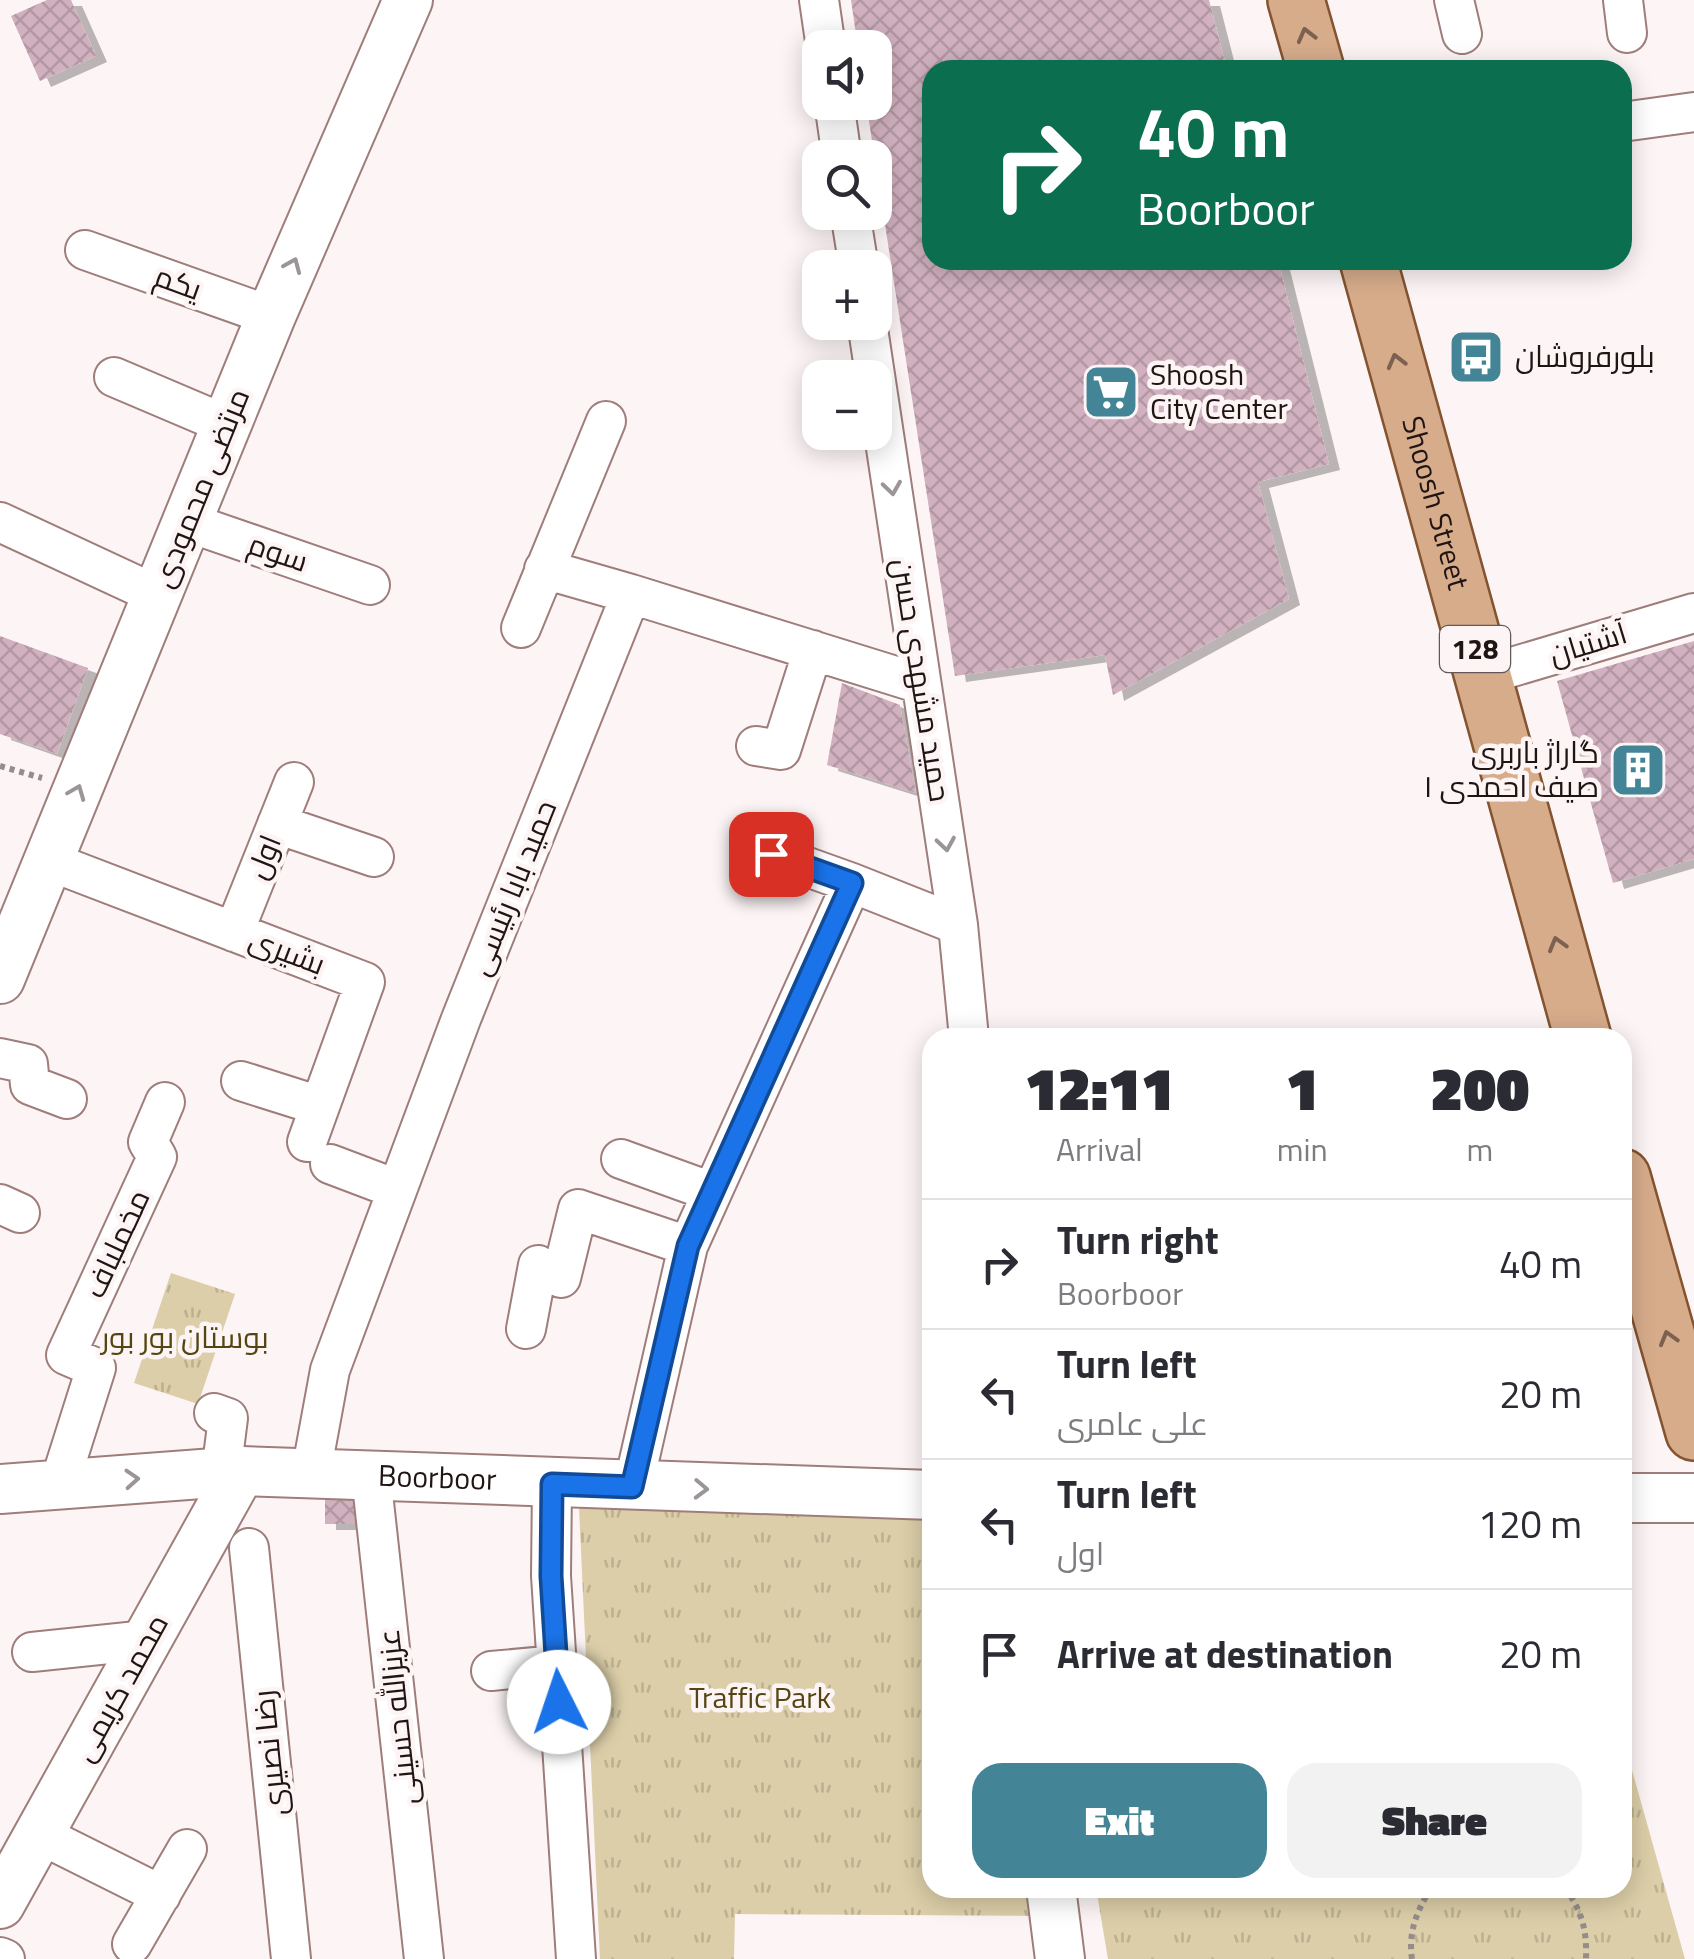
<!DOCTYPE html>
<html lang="en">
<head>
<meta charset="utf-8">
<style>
	body { margin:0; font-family:"Titillium Web",Cairo,sans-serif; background:#f2f2f3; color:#2b2b33; height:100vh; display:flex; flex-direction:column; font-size:38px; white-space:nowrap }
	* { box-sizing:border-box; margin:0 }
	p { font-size:32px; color:#7c7c81 }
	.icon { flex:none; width:55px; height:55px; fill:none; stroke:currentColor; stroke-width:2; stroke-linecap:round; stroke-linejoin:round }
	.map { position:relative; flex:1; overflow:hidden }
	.sheet { position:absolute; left:922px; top:1028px; width:710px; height:870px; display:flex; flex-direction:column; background:#fff; border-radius:30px; box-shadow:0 5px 25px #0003 }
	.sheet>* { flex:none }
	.banner { position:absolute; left:922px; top:60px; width:710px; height:210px; border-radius:30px; box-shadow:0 5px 25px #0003; background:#0b6e4f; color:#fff; overflow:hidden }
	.tools { position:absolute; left:802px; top:30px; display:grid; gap:20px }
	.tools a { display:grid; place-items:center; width:90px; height:90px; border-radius:20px; background:#fff; box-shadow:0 5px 25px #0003; font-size:50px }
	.pin { position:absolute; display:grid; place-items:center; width:85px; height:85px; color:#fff; margin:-42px; border-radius:20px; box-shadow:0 5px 15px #0006 }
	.me { position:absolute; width:110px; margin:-55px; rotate:356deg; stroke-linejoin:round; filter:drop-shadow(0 0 8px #0008) }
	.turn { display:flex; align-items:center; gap:35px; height:210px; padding:0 50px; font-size:45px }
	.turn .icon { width:130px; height:130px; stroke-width:2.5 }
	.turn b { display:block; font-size:70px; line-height:85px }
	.eta { display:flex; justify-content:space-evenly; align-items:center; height:170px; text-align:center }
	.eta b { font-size:60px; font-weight:800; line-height:70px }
	.cta { display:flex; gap:20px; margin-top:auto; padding:20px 50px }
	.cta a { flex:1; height:115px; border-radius:30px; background:#438496; color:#fff; font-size:40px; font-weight:800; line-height:115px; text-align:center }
	.cta a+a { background:#f2f2f3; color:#2b2b33 }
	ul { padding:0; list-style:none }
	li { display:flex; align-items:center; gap:30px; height:130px; padding:0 50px; border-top:2px solid #e1e1e2 }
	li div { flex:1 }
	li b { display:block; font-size:38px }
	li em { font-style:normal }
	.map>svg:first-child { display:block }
</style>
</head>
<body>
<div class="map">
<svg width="1694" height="1959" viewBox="0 0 1694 1959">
	<defs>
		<pattern id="park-tufts" width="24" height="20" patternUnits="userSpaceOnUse" patternTransform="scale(2.5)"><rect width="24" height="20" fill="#dbcea8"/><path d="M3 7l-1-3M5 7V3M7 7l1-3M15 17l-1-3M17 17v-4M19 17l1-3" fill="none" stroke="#bcb090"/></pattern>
		<pattern id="building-cross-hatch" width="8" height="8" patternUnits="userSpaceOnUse" patternTransform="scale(2.5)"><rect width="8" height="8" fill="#d1b1bf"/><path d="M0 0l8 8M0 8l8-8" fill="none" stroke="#b397a3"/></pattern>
		<filter id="shadow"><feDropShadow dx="11" dy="6" stdDeviation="0" flood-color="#0004"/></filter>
	</defs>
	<rect width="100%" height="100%" fill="#fdf5f5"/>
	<!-- park -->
	<path fill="url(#park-tufts)" d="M171,1273l64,21 -37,110 -64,-21z
		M579,1508l353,1v379h105l3,28 -305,-2 -1,45h-134z
		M1623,1738l62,221h-577l-12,-71h526z"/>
	<!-- building -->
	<path fill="url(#building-cross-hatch)" filter="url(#shadow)" d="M47,0h24l25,56 -56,25 -29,-65z
		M851,0h358l18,70h-295v190h346l51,204 -71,18 31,117 -176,96 -8,-40 -150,21 -89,-574h9v-54h-17z
		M0,636l88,32 -31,86 -57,-20z
		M1694,641v218l-81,24 -56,-202z
		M842,683l58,22 16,88 -89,-28z
		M366,1491l1,33h-42v-32z"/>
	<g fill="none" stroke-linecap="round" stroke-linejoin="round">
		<!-- minor casing -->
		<g stroke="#9e7d7a" stroke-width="42">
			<path id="minor" d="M819,0l7,48
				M1454,0l8,34
				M1623,0l4,33
				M834,102l8,56
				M1622,122l72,-10
				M850,212l9,56
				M85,250l186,66
				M867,322l91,603 11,113
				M114,377l113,48
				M0,522l157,73
				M187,522l183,63
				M544,569l87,25
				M521,628l85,-207
				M1482,676l212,-63
				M756,746l25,4 32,-100
				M277,824l97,33
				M771,854l81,29
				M49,861l316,121 -58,160
				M234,932l60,-150
				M0,1058l28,6 2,21 37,14
				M241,1081l79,25
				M621,1159l91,33
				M330,1164l66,25
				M0,1204l20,9
				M526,1329l12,-64 23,13 17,-69 110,37
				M214,1413l14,5 -7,55
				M311,1473l19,-103 131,-351 170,-425 290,90
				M371,1475l53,484
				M552,1484l-1,92 25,383
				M59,1485l37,-117 -30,-13 91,-198 -9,-15 17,-40
				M633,1487l55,-241 164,-363 106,42
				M249,1548l42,411
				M32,1652l115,-12
				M491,1671l66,-6
				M39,1834l122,61
				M132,1944l55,-95
				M0,1957l5,2"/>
		</g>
		<!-- tertiary casing -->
		<g stroke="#9e7d7a" stroke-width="52">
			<g id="tertiary">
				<path d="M0,979l271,-663 137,-316"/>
				<path id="s1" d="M0,1489l241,-18 691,24"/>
				<path d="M1622,1498h72"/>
				<path d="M1051,1888l9,71"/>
				<path d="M0,1904l241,-433"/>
			</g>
		</g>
		<!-- primary casing -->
		<g stroke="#84532f" stroke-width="60">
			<g id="primary">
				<path d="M1296,0l20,70"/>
				<path id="s2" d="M1368,260l215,778"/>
				<path d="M1622,1177l72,255"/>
			</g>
		</g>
		<!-- path -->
		<path stroke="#968c8b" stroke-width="6" stroke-dasharray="5 5" stroke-linecap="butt" d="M0,766l42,12
			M1565,1888c17,23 22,42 21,71
			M1412,1959c-4,-28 5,-48 19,-71"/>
		<!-- minor -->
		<use href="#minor" stroke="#fff" stroke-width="38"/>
		<!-- tertiary -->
		<use href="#tertiary" stroke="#fff" stroke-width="48"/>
		<!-- primary -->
		<use href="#primary" stroke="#d6ac8b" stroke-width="55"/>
	</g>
	<!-- one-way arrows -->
	<defs><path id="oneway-chevron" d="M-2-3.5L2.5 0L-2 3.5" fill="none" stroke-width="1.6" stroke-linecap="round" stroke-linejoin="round" transform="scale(2.5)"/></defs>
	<g stroke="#7c6050">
		<use href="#oneway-chevron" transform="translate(1306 35) rotate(-105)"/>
		<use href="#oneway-chevron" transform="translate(1396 361) rotate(-105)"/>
		<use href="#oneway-chevron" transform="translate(1557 944) rotate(-106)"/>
		<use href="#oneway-chevron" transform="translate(1668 1338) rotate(-106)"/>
	</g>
	<g stroke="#9b9695">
		<use href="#oneway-chevron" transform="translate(293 265) rotate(-67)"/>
		<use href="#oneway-chevron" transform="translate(892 488) rotate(82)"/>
		<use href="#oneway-chevron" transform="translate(77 792) rotate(-68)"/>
		<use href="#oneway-chevron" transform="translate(946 844) rotate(81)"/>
		<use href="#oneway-chevron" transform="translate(132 1479) rotate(-4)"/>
		<use href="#oneway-chevron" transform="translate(701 1489) rotate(2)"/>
	</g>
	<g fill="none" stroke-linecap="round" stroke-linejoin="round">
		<!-- route casing -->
		<g stroke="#114b97" stroke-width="25">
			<path id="route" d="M559,1702l-8,-126 1,-92 80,3 56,-241 164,-363 -81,-29"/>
		</g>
		<!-- route -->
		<use href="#route" stroke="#1a73e8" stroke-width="18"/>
	</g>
	<!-- icons -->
	<defs>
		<g id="bus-square" transform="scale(2.875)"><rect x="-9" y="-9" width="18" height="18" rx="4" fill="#438496" stroke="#fdf5f5"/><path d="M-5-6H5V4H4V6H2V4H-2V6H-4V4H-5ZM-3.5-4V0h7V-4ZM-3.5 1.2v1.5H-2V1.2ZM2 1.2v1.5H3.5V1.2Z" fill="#fff"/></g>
		<g id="supermarket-square" transform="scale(2.875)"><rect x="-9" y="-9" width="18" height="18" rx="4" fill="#438496" stroke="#fdf5f5"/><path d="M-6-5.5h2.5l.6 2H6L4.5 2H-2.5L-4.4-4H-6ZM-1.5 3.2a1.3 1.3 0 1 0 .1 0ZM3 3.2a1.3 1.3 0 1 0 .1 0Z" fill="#fff"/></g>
		<g id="building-square" transform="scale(2.875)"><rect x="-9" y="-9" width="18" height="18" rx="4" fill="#438496" stroke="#fdf5f5"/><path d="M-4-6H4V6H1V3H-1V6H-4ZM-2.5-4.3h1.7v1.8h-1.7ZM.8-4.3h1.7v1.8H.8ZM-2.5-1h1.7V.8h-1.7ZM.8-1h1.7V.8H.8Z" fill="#fff"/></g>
	</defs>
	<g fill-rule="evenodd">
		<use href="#bus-square" x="1476" y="357"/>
		<use href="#supermarket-square" x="1111" y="392"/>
		<use href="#building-square" x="1638" y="770"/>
	</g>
	<g text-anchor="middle" stroke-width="9" stroke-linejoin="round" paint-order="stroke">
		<!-- shield labels -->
		<rect fill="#fdf5f5" stroke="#635858" stroke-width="2.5" x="1440" y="626" width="70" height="46" rx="8"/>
		<g font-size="28" font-weight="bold" fill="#211514">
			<text x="1475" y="659">128</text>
		</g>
		<!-- street labels -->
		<g font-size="30" fill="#211514" stroke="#fdf5f5">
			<text transform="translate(178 283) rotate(20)" y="10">یکم</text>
			<text transform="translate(201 488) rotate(-68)" y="10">مرتضی محمودی</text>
			<text dy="10" stroke="none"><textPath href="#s2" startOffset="252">Shoosh Street</textPath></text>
			<text transform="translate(278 553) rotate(19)" y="10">سوم</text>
			<text transform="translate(1588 644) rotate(-17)" y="10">آشتیان</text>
			<text transform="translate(921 680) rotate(81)" y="10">حمید مشهدی حسن</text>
			<text transform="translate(264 857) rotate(-68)" y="10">اول</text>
			<text transform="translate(513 888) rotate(-68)" y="10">حمید بابا رئیسی</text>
			<text transform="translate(287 952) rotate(21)" y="10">بشیری</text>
			<text transform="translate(117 1244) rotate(-65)" y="10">مخملباف</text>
			<text dy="10" stroke="none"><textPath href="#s1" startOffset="438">Boorboor</textPath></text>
			<text transform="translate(121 1688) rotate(-61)" y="10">محمد کریمی</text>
			<text transform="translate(398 1717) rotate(-96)" y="10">عزیزالله حسینی</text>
			<text transform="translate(270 1753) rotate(-96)" y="10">رضا نصیری</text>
		</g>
		<!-- poi labels -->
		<g font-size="30" fill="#211514" stroke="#fdf5f5" text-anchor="start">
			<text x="1515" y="367">بلورفروشان</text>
			<text x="1150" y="385">Shoosh<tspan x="1150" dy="34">City Center</tspan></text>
			<text x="1599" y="763" text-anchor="end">گاراژ باربری<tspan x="1599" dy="34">صیف احمدی ۱</tspan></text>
		</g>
		<!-- park labels -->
		<g font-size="30" fill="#554512" stroke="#fdf5f5">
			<text x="185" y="1348">بوستان بور بور</text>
			<text x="760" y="1708">Traffic Park</text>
		</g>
	</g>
</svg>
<div class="tools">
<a><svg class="icon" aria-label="sound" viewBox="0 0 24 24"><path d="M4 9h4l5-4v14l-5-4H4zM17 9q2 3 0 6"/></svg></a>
<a><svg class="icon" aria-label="search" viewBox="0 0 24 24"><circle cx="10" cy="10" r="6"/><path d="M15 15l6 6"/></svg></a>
<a>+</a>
<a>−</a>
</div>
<div class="pin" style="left:771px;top:854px;background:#d93025"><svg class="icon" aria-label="arrive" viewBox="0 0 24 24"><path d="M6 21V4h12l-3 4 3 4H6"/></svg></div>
<svg class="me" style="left:559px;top:1702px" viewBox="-20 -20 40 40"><circle r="19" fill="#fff"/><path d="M0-13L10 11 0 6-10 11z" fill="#1a73e8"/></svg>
<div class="banner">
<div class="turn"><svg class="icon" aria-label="right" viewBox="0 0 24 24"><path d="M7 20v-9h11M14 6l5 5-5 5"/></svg><div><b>40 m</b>Boorboor</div></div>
</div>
<section class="sheet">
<div class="eta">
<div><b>12:11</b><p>Arrival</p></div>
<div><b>1</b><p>min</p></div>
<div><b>200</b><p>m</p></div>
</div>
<ul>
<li><svg class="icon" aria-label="right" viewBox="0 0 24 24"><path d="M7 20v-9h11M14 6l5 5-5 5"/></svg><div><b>Turn right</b><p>Boorboor</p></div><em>40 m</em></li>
<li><svg class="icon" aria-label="left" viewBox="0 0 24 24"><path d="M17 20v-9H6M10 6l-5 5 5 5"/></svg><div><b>Turn left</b><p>علی عامری</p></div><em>20 m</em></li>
<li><svg class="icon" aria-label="left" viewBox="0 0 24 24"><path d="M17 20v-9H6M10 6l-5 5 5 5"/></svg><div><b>Turn left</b><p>اول</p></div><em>120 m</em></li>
<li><svg class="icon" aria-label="arrive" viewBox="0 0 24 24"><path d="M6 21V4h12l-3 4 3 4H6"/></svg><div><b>Arrive at destination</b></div><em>20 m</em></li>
</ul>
<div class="cta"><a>Exit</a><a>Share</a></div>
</section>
</div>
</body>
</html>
